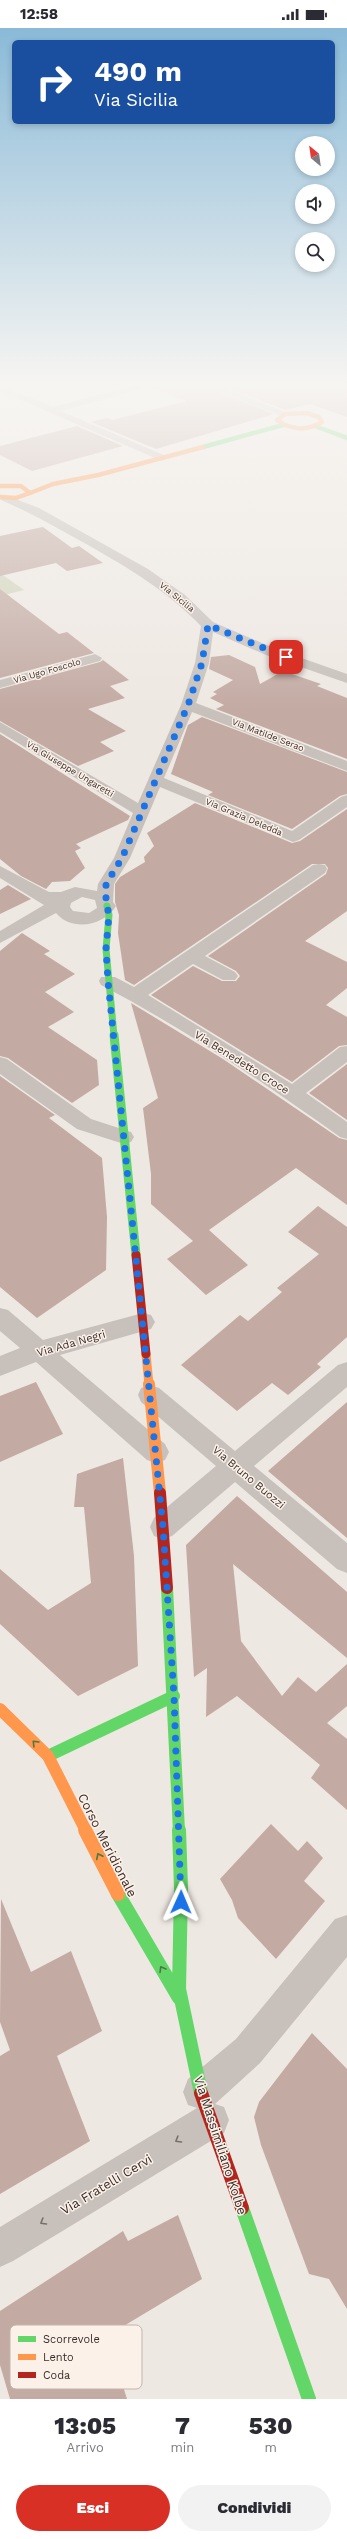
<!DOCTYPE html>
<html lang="it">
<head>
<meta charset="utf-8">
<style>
	body { margin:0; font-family:"Work Sans",sans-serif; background:#f2f2f3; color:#2b2b33; height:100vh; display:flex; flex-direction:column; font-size:15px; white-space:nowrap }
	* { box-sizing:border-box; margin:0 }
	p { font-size:13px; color:#7c7c81 }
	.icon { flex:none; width:22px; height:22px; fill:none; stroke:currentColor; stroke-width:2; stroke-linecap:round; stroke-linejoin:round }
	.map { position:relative; height:2371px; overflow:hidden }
	.details { display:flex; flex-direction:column; background:#fff; flex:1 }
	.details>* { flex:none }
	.banner { position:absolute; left:12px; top:12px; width:323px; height:84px; border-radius:6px; box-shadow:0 2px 6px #0003; background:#1a4fa0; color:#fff; overflow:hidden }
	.needle { width:26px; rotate:331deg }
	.controls { position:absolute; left:295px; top:108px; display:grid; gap:8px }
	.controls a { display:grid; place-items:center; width:40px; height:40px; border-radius:50%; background:#fff; box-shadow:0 2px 6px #0003; font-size:20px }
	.pin { position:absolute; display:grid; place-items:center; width:34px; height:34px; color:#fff; margin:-17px; border-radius:8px; box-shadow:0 2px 6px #0006 }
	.me { position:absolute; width:44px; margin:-22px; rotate:1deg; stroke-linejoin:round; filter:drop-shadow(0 0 3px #0008) }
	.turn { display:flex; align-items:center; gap:14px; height:84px; padding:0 16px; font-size:18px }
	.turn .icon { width:52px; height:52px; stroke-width:2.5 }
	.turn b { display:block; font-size:28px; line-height:34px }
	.eta { display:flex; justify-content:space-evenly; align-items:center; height:68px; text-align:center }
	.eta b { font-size:24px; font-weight:800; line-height:28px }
	.button { display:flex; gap:8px; margin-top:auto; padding:8px 16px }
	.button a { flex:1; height:46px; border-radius:24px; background:#d93025; color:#fff; font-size:16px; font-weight:800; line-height:46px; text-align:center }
	.button a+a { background:#f2f2f3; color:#2b2b33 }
	.status { display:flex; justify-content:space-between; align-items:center; height:28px; padding:0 20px; background:#fff; direction:ltr }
	.status svg { height:11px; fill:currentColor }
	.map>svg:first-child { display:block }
</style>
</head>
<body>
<div class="status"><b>12:58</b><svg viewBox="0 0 49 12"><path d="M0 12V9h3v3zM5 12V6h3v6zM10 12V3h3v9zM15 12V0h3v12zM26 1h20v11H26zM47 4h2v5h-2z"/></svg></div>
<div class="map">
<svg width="347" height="2371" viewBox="0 0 347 2371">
	<rect width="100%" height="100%" fill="#eee8e2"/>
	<!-- green -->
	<path fill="#d1d4bc" d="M0,545l24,17 -24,6z"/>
	<!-- building -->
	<path fill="#c3aaa3" d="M169,353h24l81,33 -118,35 -65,-27 16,-4 5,2 75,-19 -35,-14z
		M212,353h135v36l-37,-13 -25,6z
		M77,398l46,20 -91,25 -32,-16v-9z
		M43,499l29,21 7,-2 24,17 -36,8 -11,-8 -56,13v-40z
		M0,561l59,45 8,-2 27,21 -94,25z
		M229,627l26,12 5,17 23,-13 38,13 -4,2 30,12v61l-131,-50 8,-4 -14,-7 7,-4 -4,-2 20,-12 -24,-11 2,-12z
		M103,632l26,20 -19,6 15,12 -37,11 38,22 -26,11 14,9 -36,15 -78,-45v-32l100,-27z
		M202,689l145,55v22l-7,2 -48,33 -84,-34 5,-3 -42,-18 17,-49z
		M0,706l130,82 -2,4 -52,24 5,4 -6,3 10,17 -15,13 -18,1 -6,7 -25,-13 -21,-17z
		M195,775l97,40 8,-2 47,-32v102l-42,30 42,21v26l-21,17 21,12v28l-8,1 -47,36 -141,-87 42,-29 29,15h14l4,-5 -4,-5 -28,-15 118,-82 2,-6 -3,-4h-13l-178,121 -9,-5 -7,-47 1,-18 -4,-13v-18l5,-7 25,-15 -1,-5 10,-11 -7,-13z
		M8,857l23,14 -31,15v-24z
		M22,905l28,18 -6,3 31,20 -30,18 29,20 -26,15 49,33 2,25 -27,18 -64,-45 -8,-2v-105z
		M131,975l92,56 116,79 8,2v65l-51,-37 -87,62 39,35 -42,30 -39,-36 26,-18 -42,-37v-30l-8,-66 15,-10z
		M347,1036v56l-38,-27z
		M0,1048l55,39 -6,3 53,40 5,59 -1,53 -69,48 -37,-31z
		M318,1178l29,21v110l-30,27 4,3 -33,28 -16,-12 -35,28 -56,-46 59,-50 8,6 34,-29 -5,-4 42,-34 -31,-22z
		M36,1354l27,52 -63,28v-66z
		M347,1374v136l-79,-67z
		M123,1430l11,98 4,110 -60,30 -78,-72v-55l48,41 43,-27 -7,-76h-10l3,-33z
		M237,1468l110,96v66l-114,-94 8,77 41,55 16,-19 18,15 31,-28v42l-20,17 20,16v71l-36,-32 9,-13 -83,-69 -31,21 1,-49 -13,9 -8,-132z
		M271,1796l27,27 9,-10 16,17 -19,23 21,20 -49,58 -38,-41 -6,-18 -12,-21z
		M1,1871l30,73 40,-21 31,80 -45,25 33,85 -90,53v-138l10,-6 -10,-28z
		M312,2005l35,36v240l-18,-30 -20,-5 -48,-129 -7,-28 5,-15z
		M178,2187l24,64 -95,57 20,63h-117l-10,-34v-54l123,-80 5,10z"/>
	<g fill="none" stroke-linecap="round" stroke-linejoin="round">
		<!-- street -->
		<path fill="#c7c0bb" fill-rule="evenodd" d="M152,353h16l-107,30 105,45 1,2 -5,3 -162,-70v-6l53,22z
			M194,353h13l83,33 -8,2z
			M5,467l34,13 109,61 37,26 28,27 63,27 71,25v9l-81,-28 -53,-23 -4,31 -13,40 151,58v10l-155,-59 -28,66 128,53 49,-34 6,-2v12l-48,33 -6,2 -133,-55 -30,71 -16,26 -1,18 3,4c-12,20 -44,26 -60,7l-56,30v-12l44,-26 -44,-27v-12l49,26h12l14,-5 22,4 1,-7 16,-26 19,-45 -133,-81v-10l138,81 43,-98 14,-42 6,-37c-34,-35 -71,-57 -113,-81 -29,-16 -56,-32 -87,-45l-1,-3zM82,869l13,3 2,8 -8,5 -16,-2 -3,-4 1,-4z
			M95,626l7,4 -2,3 -100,27v-8z
			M319,836l6,1 2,4 -2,4 -120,83 30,16 3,4 -3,4h-12l-30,-16 -45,31 144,89 48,-37 7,-1v16l-41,31 41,29v17l-7,-2c-76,-54 -155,-108 -239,-152l-2,-4 2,-4h14l19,10 179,-122z
			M0,1029l7,2 84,60 40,13 3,5 -3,5 -7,2 -47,-15 -77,-55z
			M0,1280l8,2 35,30 100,-27 8,2 4,7 -4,7 -91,26 105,89 4,8 -4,8 -9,3 -9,-3 -111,-98 -36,14v-20l20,-8 -20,-17z
			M347,1334v25l-93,79 93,77v30l-10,-4 -102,-87 -63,54 -9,3 -9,-3 -4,-9 4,-9 62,-52 -75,-64 -3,-7 3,-7 9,-3 9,3 76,63 103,-86z
			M347,1887v42l-87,106 -45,41 9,3 5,13 -5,13 -211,128 -13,6v-40l197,-119 -9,-3 -5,-13 5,-13 48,-40 99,-120z"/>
		<!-- fast-far4 -->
		<path stroke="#63d668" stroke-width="4.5" d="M315,398l32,12
			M203,419l80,-22"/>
		<!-- fast-far3 -->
		<path stroke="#63d668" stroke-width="7" d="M107,878l2,9 -3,34 8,87"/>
		<!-- fast-far2 -->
		<path stroke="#63d668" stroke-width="9" d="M114,1007l22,220"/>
		<!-- fast-far1 -->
		<path stroke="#63d668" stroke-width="12" d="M167,1560l12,243
			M48,1728l126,-60"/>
		<!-- fast -->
		<path stroke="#63d668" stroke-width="14" d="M179,1802l2,58 -2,101 22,104
			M118,1866l61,104
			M242,2180l67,191"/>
		<!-- slow-far3 -->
		<path stroke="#ff974d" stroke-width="4.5" d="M307,385l12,4 3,5c-15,9 -31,8 -45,-2l8,-6z
			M0,458h21l9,7 -14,5 -16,-1
			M30,465l23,-9 45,-9 105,-28"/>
		<!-- slow-far2 -->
		<path stroke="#ff974d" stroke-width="9" d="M146,1326l3,31"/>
		<!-- slow-far1 -->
		<path stroke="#ff974d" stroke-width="12" d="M149,1356l11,109
			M0,1681l48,47 38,75"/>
		<!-- slow -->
		<path stroke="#ff974d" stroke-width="14" d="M85,1802l33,64"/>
		<!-- jam-far2 -->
		<path stroke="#b3261e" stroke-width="9" d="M136,1227l10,99"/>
		<!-- jam-far1 -->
		<path stroke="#b3261e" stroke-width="12" d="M160,1465l7,95"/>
		<!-- jam -->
		<path stroke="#b3261e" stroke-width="14" d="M201,2065l41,115"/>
	</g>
	<!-- one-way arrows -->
	<defs><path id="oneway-chevron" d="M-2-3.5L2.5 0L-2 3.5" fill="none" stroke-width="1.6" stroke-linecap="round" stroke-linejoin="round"/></defs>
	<g stroke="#4c7845">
		<use href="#oneway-chevron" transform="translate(35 1715) rotate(-135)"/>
		<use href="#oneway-chevron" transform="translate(99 1828) rotate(-117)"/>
		<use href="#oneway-chevron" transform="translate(162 1941) rotate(-121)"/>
	</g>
	<g stroke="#796f6a">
		<use href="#oneway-chevron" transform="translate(178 2112) rotate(149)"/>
		<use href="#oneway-chevron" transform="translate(43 2194) rotate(149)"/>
	</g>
	<!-- sky -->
	<linearGradient id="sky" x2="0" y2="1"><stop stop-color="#8abad8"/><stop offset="0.52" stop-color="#f7f5f2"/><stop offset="1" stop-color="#f7f5f2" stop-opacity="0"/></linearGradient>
	<rect width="347" height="685" fill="url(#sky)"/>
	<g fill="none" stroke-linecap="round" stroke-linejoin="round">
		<!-- route -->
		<path stroke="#1a73e8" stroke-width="7" stroke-dasharray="0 12.6" d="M181,1874l-7,-206 -11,-169 -55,-546 -2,-32 3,-34 -3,-14v-17l16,-26 66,-153 14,-42 6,-38 78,32"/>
	</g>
	<g text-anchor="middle" stroke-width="3" stroke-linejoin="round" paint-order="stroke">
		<!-- far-street labels -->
		<g font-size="9" fill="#392c28" stroke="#fbf1e9">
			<text transform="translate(177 569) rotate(39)" y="3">Via Sicilia</text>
			<text transform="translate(47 643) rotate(-16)" y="3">Via Ugo Foscolo</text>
			<text transform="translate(268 707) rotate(21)" y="3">Via Matilde Serao</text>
			<text transform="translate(70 741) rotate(31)" y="3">Via Giuseppe Ungaretti</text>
			<text transform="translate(244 789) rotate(23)" y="3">Via Grazia Deledda</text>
		</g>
		<!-- street labels -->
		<g font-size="11" fill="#392c28" stroke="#fbf1e9">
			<text transform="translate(242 1034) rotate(32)" y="4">Via Benedetto Croce</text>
			<text transform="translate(71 1315) rotate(-16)" y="4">Via Ada Negri</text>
			<text transform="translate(249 1449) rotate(40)" y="4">Via Bruno Buozzi</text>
		</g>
		<!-- near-street labels -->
		<g font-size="13" fill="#392c28" stroke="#fbf1e9">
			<text transform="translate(108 1817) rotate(63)" y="5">Corso Meridionale</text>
			<text transform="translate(221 2117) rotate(72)" y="5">Via Massimiliano Kolbe</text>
			<text transform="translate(106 2156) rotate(-31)" y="5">Via Fratelli Cervi</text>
		</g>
	</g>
	<!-- legend -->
	<rect x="10" y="2297" width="132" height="64" rx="6" fill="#fbf1e9" stroke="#c1b6af" stroke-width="1"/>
	<rect x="18" y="2308" width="18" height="6" fill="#63d668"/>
	<rect x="18" y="2326" width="18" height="6" fill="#ff974d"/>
	<rect x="18" y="2344" width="18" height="6" fill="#b3261e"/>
	<g font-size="11" fill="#392c28">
		<text x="43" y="2315">Scorrevole</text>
		<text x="43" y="2333">Lento</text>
		<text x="43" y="2351">Coda</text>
	</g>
</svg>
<div class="controls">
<a><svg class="needle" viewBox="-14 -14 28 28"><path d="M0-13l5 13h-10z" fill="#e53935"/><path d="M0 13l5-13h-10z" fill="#7c7c81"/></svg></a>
<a><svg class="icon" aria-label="sound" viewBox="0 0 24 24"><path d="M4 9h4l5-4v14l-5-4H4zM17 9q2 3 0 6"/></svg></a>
<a><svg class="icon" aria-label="search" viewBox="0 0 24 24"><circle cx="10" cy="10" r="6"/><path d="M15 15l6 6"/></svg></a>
</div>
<div class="pin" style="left:286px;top:629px;background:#d93025"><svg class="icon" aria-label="arrive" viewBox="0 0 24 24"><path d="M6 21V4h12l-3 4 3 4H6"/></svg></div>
<svg class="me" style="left:181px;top:1874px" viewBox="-20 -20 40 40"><path d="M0-17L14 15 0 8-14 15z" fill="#1a73e8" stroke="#fff" stroke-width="4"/></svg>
<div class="banner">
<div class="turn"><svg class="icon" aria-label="right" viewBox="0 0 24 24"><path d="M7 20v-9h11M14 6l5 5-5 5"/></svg><div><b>490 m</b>Via Sicilia</div></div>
</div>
</div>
<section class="details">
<div class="eta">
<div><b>13:05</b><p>Arrivo</p></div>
<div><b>7</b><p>min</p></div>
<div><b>530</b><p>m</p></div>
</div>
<div class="button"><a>Esci</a><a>Condividi</a></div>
</section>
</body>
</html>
